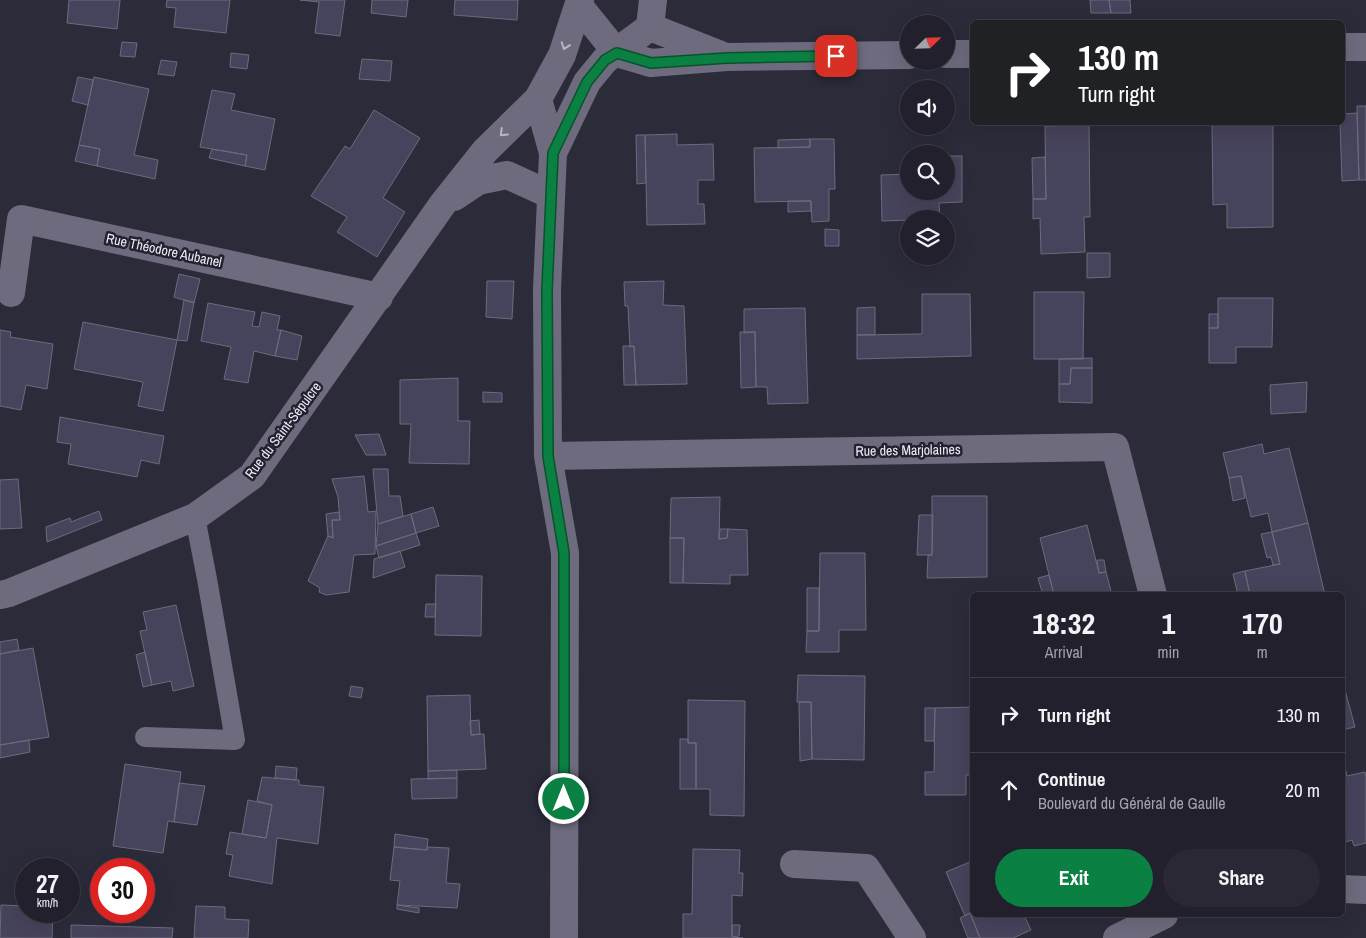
<!DOCTYPE html>
<html lang="en">
<head>
<meta charset="utf-8">
<style>
	body { margin:0; font-family:"Archivo Narrow",sans-serif; background:#292834; color:#f1f3f6; height:100vh; display:flex; flex-direction:column; font-size:19px; white-space:nowrap }
	* { box-sizing:border-box; margin:0 }
	p { font-size:16px; color:#a2a3a9 }
	.icon { flex:none; width:28px; height:28px; fill:none; stroke:currentColor; stroke-width:2; stroke-linecap:round; stroke-linejoin:round }
	.map { position:relative; flex:1; overflow:hidden }
	.panel { position:absolute; left:970px; top:592px; width:375px; height:325px; display:flex; flex-direction:column; background:#21202c; border-radius:8px; box-shadow:0 5px 20px #0002,0 0 0 1px #3e3e48 }
	.panel>* { flex:none }
	.hud { position:absolute; left:970px; top:20px; width:375px; height:105px; border-radius:8px; box-shadow:0 5px 20px #0002,0 0 0 1px #3e3e48; background:#202124; color:#fff; overflow:hidden }
	.needle { width:32px; rotate:67deg }
	.controls { position:absolute; left:900px; top:15px; display:grid; gap:10px }
	.controls a { display:grid; place-items:center; width:55px; height:55px; border-radius:50%; background:#21202c; box-shadow:0 5px 20px #0002,0 0 0 1px #3e3e48; font-size:25px }
	.speed { position:absolute; left:15px; top:858px; display:flex; gap:10px; font-size:25px; font-weight:700; text-align:center }
	.speed>* { display:grid; place-content:center; width:65px; height:65px; border-radius:50%; background:#21202c; box-shadow:0 5px 20px #0002,0 0 0 1px #3e3e48; line-height:1 }
	.speed small { font-size:12px; font-weight:400 }
	.speed .limit { border:8px solid #d22; background:#fff; color:#111 }
	.pin { position:absolute; display:grid; place-items:center; width:42px; height:42px; color:#fff; margin:-21px; border-radius:10px; box-shadow:0 2px 8px #0006 }
	.me { position:absolute; width:55px; margin:-28px; rotate:0deg; stroke-linejoin:round; filter:drop-shadow(0 0 4px #0008) }
	.turn { display:flex; align-items:center; gap:18px; height:105px; padding:0 25px; font-size:22px }
	.turn .icon { width:65px; height:65px; stroke-width:2.5 }
	.turn b { display:block; font-size:35px; line-height:42px }
	.eta { display:flex; justify-content:space-evenly; align-items:center; height:85px; text-align:center }
	.eta b { font-size:30px; font-weight:700; line-height:35px }
	.primary-button { display:flex; gap:10px; margin-top:auto; padding:10px 25px }
	.primary-button a { flex:1; height:58px; border-radius:30px; background:#0b8043; color:#fff; font-size:20px; font-weight:700; line-height:58px; text-align:center }
	.primary-button a+a { background:#292834; color:#f1f3f6 }
	ul { padding:0; list-style:none }
	li { display:flex; align-items:center; gap:15px; height:75px; padding:0 25px; border-top:1px solid #3e3e48 }
	li div { flex:1 }
	li b { display:block; font-size:19px }
	li em { font-style:normal }
	.map>svg:first-child { display:block }
</style>
</head>
<body>
<div class="map">
<svg width="1366" height="938" viewBox="0 0 1366 938">
	<rect width="100%" height="100%" fill="#2c2b3a"/>
	<!-- building -->
	<path fill="#46435c" stroke="#6c6b7c" d="M69,0h51l-3,29 -50,-6z
		M167,0h63l-4,33 -52,-6 2,-19 -10,-1z
		M300,0h45l-5,36 -25,-3 4,-31z
		M372,0h36l-2,17 -35,-4z
		M455,0h63l-1,20 -63,-5z
		M1090,0h19l2,13h-20z
		M1109,0h21l1,13h-20z
		M122,42l15,1 -2,14 -15,-1z
		M231,53l18,2 -2,14 -17,-2z
		M362,59l30,2 -2,20 -31,-2z
		M161,60l16,2 -3,14 -16,-2z
		M78,77l15,3 -5,25 -16,-4z
		M94,77l55,12 -15,66 24,5 -3,19 -58,-13 3,-17 -21,-4z
		M212,90l23,4 -4,16 44,9 -10,51 -20,-4 2,-11 -47,-8z
		M1357,106h9v74h-7z
		M374,110l46,28 -37,60 22,14 -28,45 -40,-25 10,-15 -36,-21 34,-50 5,3z
		M1357,113l2,67 -17,1 -2,-59h2v-8z
		M1273,123v104l-46,1v-24l-14,1 -1,-80z
		M1089,125l1,92h-6l1,35 -44,2 -1,-36 -7,1v-20h13l-1,-73z
		M677,134v11l36,-1 1,36h-16v24h6l1,20 -58,1 -2,-90z
		M636,135h9l1,48 -9,1z
		M810,139v8l-32,1v-8z
		M810,139h24l1,50h-6v32l-17,1 -1,-21 -56,1 -1,-54 56,-1z
		M79,145l21,4 -3,17 -22,-5z
		M212,149l35,6 -2,11 -36,-8z
		M946,156h16v46l-23,1 1,16 -58,2 -1,-46 28,-1v17h37z
		M905,157h4v17l-5,1z
		M1045,157l1,42h-13l-1,-41z
		M788,201h23v10l-23,1z
		M825,229l14,1v16h-14z
		M1087,253h23v24l-23,1z
		M179,274l21,5 -6,24 -20,-6z
		M487,281h27l-2,38 -26,-2z
		M664,281l-1,24 21,1 3,78 -51,1 -2,-39 -4,1 -2,-41h-3l-1,-24z
		M1034,292h50l-1,67h-49z
		M922,294h48l1,62 -114,3v-24l65,-1z
		M1218,298h55l-1,49h-36v16h-27v-35h9z
		M184,300l10,2 -7,39 -10,-1z
		M208,303l47,9 -3,14 7,1 3,-15 18,4 -3,14h4l-6,26 -21,-5 -6,32 -24,-4 7,-32 -30,-6z
		M875,307v28h-18v-27z
		M805,308l3,95 -40,1 -1,-17h-11l-1,-55 -11,1v-24z
		M1209,314h9v14h-9z
		M83,322l94,18 -14,71 -25,-5 5,-24 -69,-13z
		M0,330l11,2 -1,5 43,7 -6,45 -21,-4 -5,25 -21,-4z
		M281,330l21,6 -5,24 -22,-4z
		M740,332h15l1,55 -15,1z
		M623,346h11l2,39h-12z
		M1092,358v10h-21l-1,16h-11v-25z
		M1071,368h21v35l-33,-1v-18h11z
		M458,378v43h12l-1,43 -60,-1 2,-39h-11v-44z
		M1307,382l-1,30 -35,2 -1,-29z
		M483,392l19,1v9h-19z
		M60,417l104,19 -5,28 -18,-4 -4,17 -69,-13 3,-20 -14,-2z
		M379,434l7,21h-20l-11,-20z
		M1262,444l2,10 25,-6 19,75 -36,9 -4,-19 -17,4 -10,-41 -12,2 -6,-25z
		M373,469h15l1,27h11l3,20 -25,8z
		M364,476l4,36 8,-1 -1,43 -21,1 -5,37 -23,3 -7,-3 1,-4 -12,-7 20,-45 5,2 -1,-18h8l-2,-23 -6,-18z
		M1241,476l4,22 -12,3 -4,-23z
		M18,479l4,49 -22,1v-49z
		M932,496h55v81l-60,1 1,-23h4z
		M720,497l-1,42 8,-1 1,-9 19,1 1,45h-18v9l-47,-1 1,-45h-14l1,-40z
		M433,507l6,19 -23,7 -5,-19z
		M99,511l3,9 -55,22 -1,-15 24,-9 1,4z
		M339,512l1,8h-8l1,18 -5,-2 -2,-22z
		M411,514l5,19 -40,13 2,-22z
		M919,515h14l-1,40h-15z
		M1308,523l17,72h-75l-5,-24 35,-7 -8,-32z
		M1087,525l12,48 7,-1 6,23h-58l-14,-57z
		M720,529h8l-1,9 -8,1z
		M1272,532l8,32 -7,1 -2,-8 -4,1 -6,-24z
		M416,533l4,12 -41,13 -3,-12z
		M670,538h14l-1,45h-13z
		M400,551l5,16 -32,11 1,-19z
		M820,553h45l1,77h-27v22h-33l1,-21h12z
		M1097,560h7l2,12 -7,1z
		M1245,571l5,24h-12l-5,-21z
		M436,575l46,1 -1,60 -46,-1z
		M1049,575l5,20h-11l-5,-17z
		M807,588h12v43h-12z
		M426,604h10l-1,13h-10z
		M176,605l18,81 -21,5 -2,-10 -19,4 -12,-54 7,-1 -4,-18z
		M17,639l2,11 -19,4v-12z
		M33,648l16,89 -49,8v-91z
		M145,652l7,33 -9,2 -7,-32z
		M798,675l67,1 -1,84 -52,-1 -1,-57h-14z
		M1342,679l13,48 -13,3z
		M351,686l12,2 -2,10 -12,-2z
		M470,695l1,40 13,-1 2,35 -58,2 -1,-75z
		M688,700l57,1 -1,115 -34,-1v-26h-14v-46h-8z
		M799,702h12l1,57 -12,2z
		M972,707v68h-6v20h-41v-23h9l1,-64z
		M925,708h10l-1,33h-9z
		M479,720l1,14 -9,1 -1,-14z
		M680,739h8v4h8v46h-16z
		M29,740l1,12 -30,6v-13z
		M1342,754l5,22 18,-4 1,5v66l-12,3 -2,-6 -10,3z
		M125,764l56,8 -7,50 -6,-1 -5,32 -50,-7z
		M276,766l21,2 -1,12 -21,-2z
		M457,770v8l-29,1v-8z
		M262,777l34,3h3v5l25,2 -6,57 -41,-6 -5,46 -43,-8 4,-21 -7,-1 4,-22 36,6 6,-33 -15,-4z
		M457,778v20l-45,1 -1,-20z
		M179,783l26,3 -8,39 -23,-3z
		M248,800l24,5 -6,33 -24,-4z
		M395,834l33,5 -1,11 -33,-3z
		M394,847l33,3v-3l22,1 -3,35 14,1 -3,24 -60,-3 3,-24 -10,-1z
		M693,849l47,1 -1,23h4l-1,23 -10,-1v42l11,1h-60v-24h9z
		M972,861v54h52l7,15 -18,8h-33l-10,-25 -5,3 -19,-44z
		M1,905l25,1v5h27l-1,27h-52z
		M397,905l22,3v5l-22,-4z
		M196,906l29,1v12l24,1 -1,18h-54z
		M970,913l10,25h-12l-8,-20z
		M71,925l102,3 -1,10h-101z
		M732,925h8l-1,11 -7,1z"/>
	<g fill="none" stroke-linecap="round" stroke-linejoin="round">
		<!-- service -->
		<path stroke="#6d6b7d" stroke-width="20" d="M145,737l90,3 -28,-161 -12,-62"/>
		<!-- minor -->
		<path stroke="#6d6b7d" stroke-width="28" d="M579,6l38,47 34,10 76,-6 182,-2
			M650,27l71,28
			M1342,47h24
			M946,54h26
			M553,153l34,-71 18,-22 45,-33 3,-27
			M454,197l24,-16 29,-6 44,20
			M11,293l10,-74 358,78
			M548,456l567,-9 38,148
			M0,595l9,-2 186,-76 57,-41 190,-271 43,-54 53,-52
			M794,864l72,4 46,70
			M1342,889l24,1
			M564,938l1,-385 -17,-97 -1,-166 6,-137 -15,-54 24,-44 18,-55
			M1117,938l47,-23"/>
	</g>
	<!-- one-way arrows -->
	<defs><path id="oneway-chevron" d="M-2-3.5L2.5 0L-2 3.5" fill="none" stroke-width="1.6" stroke-linecap="round" stroke-linejoin="round" transform="scale(1.25)"/></defs>
	<g stroke="#b9b8c5">
		<use href="#oneway-chevron" transform="translate(565 46) rotate(109)"/>
		<use href="#oneway-chevron" transform="translate(503 133) rotate(136)"/>
	</g>
	<g fill="none" stroke-linecap="round" stroke-linejoin="round">
		<!-- route casing -->
		<g stroke="#07532c" stroke-width="12">
			<path id="route" d="M564,799v-246l-16,-97 -1,-166 6,-137 34,-71 18,-22 12,-7 34,10 76,-5 109,-2"/>
		</g>
		<!-- route -->
		<use href="#route" stroke="#0b8043" stroke-width="9"/>
	</g>
	<g text-anchor="middle" stroke-width="5" stroke-linejoin="round" paint-order="stroke">
		<!-- street labels -->
		<g font-size="14" fill="#ecebf5" stroke="#232130">
			<text transform="translate(164 250) rotate(12)" y="5">Rue Théodore Aubanel</text>
			<text transform="translate(283 430) rotate(-53)" y="5">Rue du Saint-Sépulcre</text>
			<text transform="translate(908 450) rotate(-1)" y="5">Rue des Marjolaines</text>
		</g>
	</g>
</svg>
<div class="controls">
<a><svg class="needle" viewBox="-14 -14 28 28"><path d="M0-13l5 13h-10z" fill="#e53935"/><path d="M0 13l5-13h-10z" fill="#a2a3a9"/></svg></a>
<a><svg class="icon" aria-label="sound" viewBox="0 0 24 24"><path d="M4 9h4l5-4v14l-5-4H4zM17 9q2 3 0 6"/></svg></a>
<a><svg class="icon" aria-label="search" viewBox="0 0 24 24"><circle cx="10" cy="10" r="6"/><path d="M15 15l6 6"/></svg></a>
<a><svg class="icon" aria-label="layers" viewBox="0 0 24 24"><path d="M12 4l9 5-9 5-9-5zM3 14l9 5 9-5"/></svg></a>
</div>
<div class="speed"><div>27<small>km/h</small></div><div class="limit">30</div></div>
<div class="pin" style="left:836px;top:56px;background:#d93025"><svg class="icon" aria-label="arrive" viewBox="0 0 24 24"><path d="M6 21V4h12l-3 4 3 4H6"/></svg></div>
<svg class="me" style="left:564px;top:799px" viewBox="-20 -20 40 40"><circle r="17" fill="#0b8043" stroke="#fff" stroke-width="3"/><path d="M0-11L8 9 0 5-8 9z" fill="#fff"/></svg>
<div class="hud">
<div class="turn"><svg class="icon" aria-label="right" viewBox="0 0 24 24"><path d="M7 20v-9h11M14 6l5 5-5 5"/></svg><div><b>130 m</b>Turn right</div></div>
</div>
<section class="panel">
<div class="eta">
<div><b>18:32</b><p>Arrival</p></div>
<div><b>1</b><p>min</p></div>
<div><b>170</b><p>m</p></div>
</div>
<ul>
<li><svg class="icon" aria-label="right" viewBox="0 0 24 24"><path d="M7 20v-9h11M14 6l5 5-5 5"/></svg><div><b>Turn right</b></div><em>130 m</em></li>
<li><svg class="icon" aria-label="ahead" viewBox="0 0 24 24"><path d="M12 20V5M6 11l6-6 6 6"/></svg><div><b>Continue</b><p>Boulevard du Général de Gaulle</p></div><em>20 m</em></li>
</ul>
<div class="primary-button"><a>Exit</a><a>Share</a></div>
</section>
</div>
</body>
</html>
